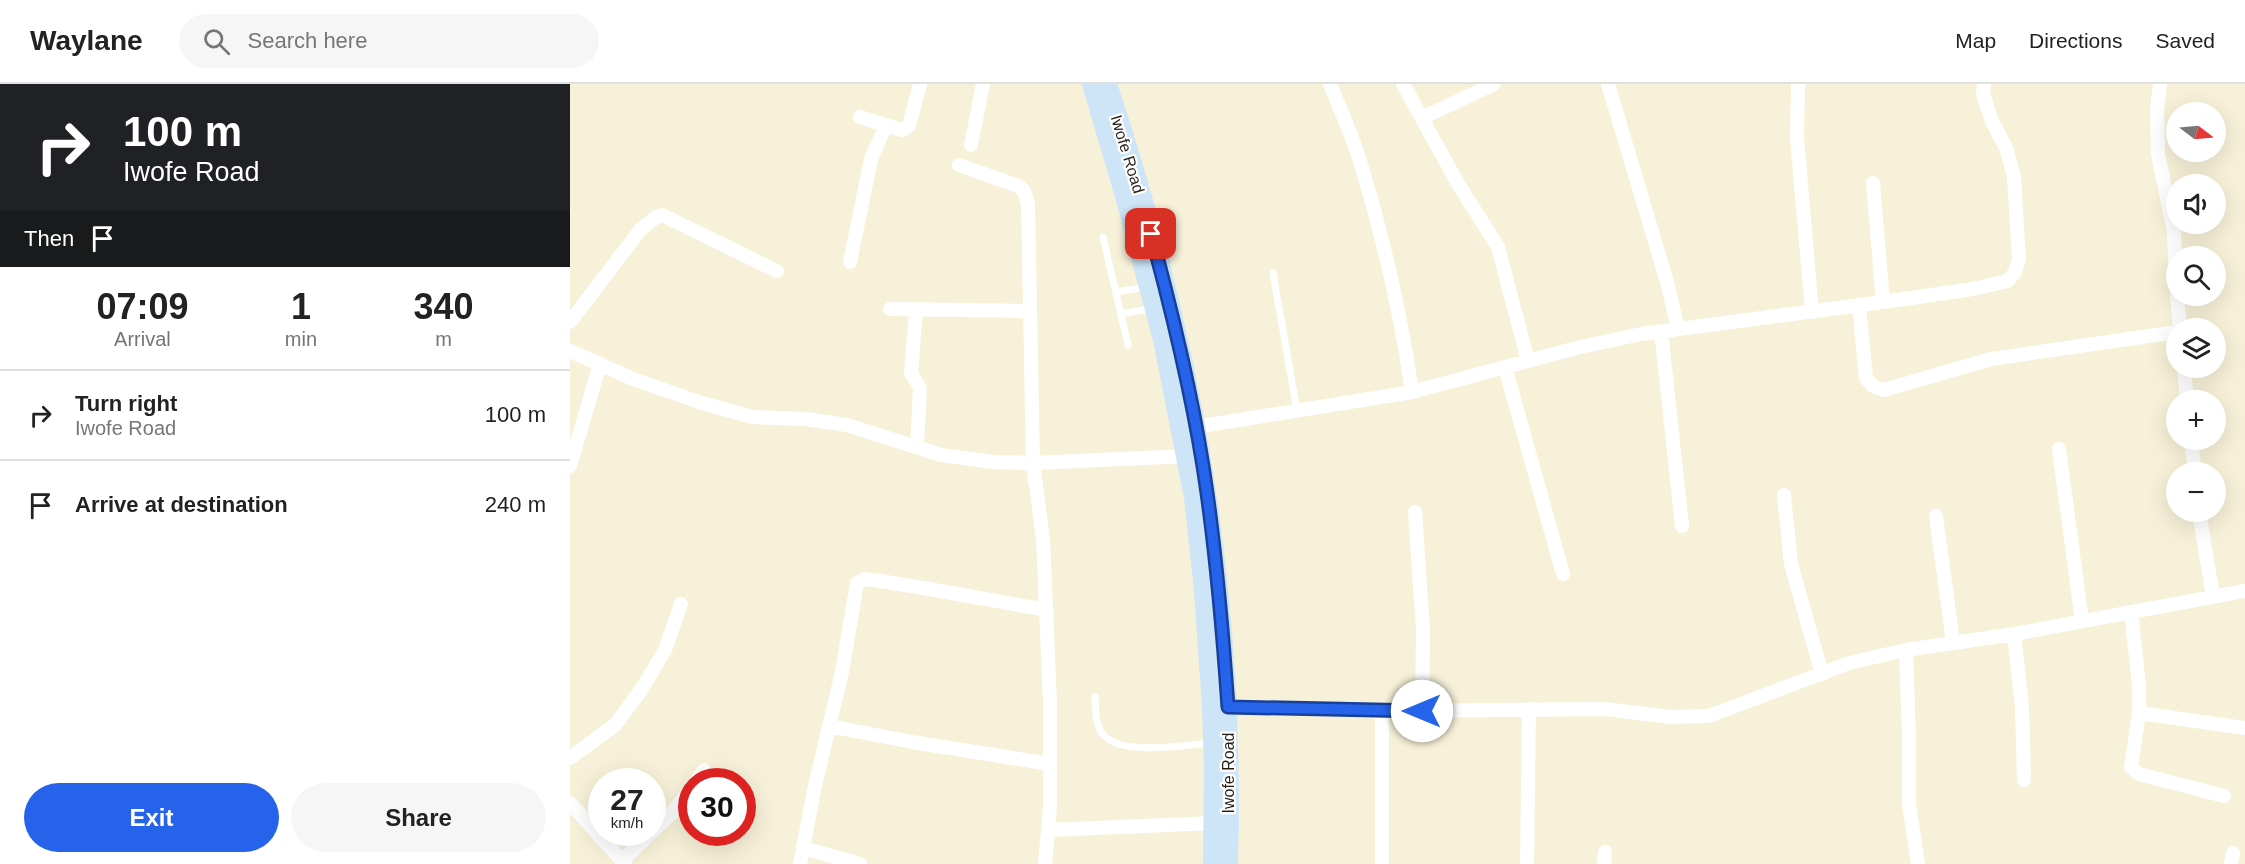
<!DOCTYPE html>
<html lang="en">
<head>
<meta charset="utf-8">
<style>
	body { margin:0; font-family:Helvetica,sans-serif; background:#f6f6f6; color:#222; height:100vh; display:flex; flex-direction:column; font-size:22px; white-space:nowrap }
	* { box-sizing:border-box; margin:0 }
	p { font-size:20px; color:#767676 }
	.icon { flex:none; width:33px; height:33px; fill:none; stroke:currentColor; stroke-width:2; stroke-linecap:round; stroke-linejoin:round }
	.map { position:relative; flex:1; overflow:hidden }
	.details { display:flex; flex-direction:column; background:#fff; width:570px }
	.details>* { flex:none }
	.top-card { background:#202124; color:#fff; overflow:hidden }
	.needle { width:39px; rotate:106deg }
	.controls { position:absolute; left:1596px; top:18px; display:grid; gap:12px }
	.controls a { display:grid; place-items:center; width:60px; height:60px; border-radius:50%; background:#fff; box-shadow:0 6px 24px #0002; font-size:30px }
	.speed { position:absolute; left:18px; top:684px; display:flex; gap:12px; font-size:30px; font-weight:700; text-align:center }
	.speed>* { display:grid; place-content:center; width:78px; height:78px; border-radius:50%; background:#fff; box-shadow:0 6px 24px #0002; line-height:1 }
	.speed small { font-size:15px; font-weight:400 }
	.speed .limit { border:9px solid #d22; background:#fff; color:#111 }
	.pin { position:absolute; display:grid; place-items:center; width:51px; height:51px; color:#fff; margin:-26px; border-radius:12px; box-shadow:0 3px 9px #0006 }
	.me { position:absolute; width:66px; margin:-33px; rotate:270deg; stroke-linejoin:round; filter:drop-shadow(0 0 4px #0008) }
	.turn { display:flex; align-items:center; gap:21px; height:126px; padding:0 24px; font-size:27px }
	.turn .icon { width:78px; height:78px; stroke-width:2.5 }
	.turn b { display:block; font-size:42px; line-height:51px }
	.then { display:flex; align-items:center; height:57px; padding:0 24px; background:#0003; gap:12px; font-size:22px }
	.eta { display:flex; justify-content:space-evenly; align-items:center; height:102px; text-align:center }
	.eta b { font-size:36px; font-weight:600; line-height:42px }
	.primary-button { display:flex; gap:12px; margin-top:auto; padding:12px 24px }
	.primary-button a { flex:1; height:69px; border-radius:36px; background:#2563eb; color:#fff; font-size:24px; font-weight:600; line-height:69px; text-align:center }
	.primary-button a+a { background:#f6f6f6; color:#222 }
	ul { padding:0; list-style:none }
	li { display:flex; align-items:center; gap:18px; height:90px; padding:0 24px; border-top:2px solid #e0e0e0 }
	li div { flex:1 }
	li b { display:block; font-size:22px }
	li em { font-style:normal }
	header { display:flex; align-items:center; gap:36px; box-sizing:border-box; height:84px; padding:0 30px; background:#fff; border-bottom:2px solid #e0e0e0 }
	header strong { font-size:28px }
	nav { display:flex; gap:33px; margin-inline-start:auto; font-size:21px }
	.search { width:420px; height:54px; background:#f6f6f6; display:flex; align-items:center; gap:15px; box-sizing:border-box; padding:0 21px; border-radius:33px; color:#767676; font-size:22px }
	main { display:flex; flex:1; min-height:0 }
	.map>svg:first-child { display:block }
</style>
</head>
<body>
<header>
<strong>Waylane</strong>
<div class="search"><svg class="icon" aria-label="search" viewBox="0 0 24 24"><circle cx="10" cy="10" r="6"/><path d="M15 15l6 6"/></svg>Search here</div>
<nav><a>Map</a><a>Directions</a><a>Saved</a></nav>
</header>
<main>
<section class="details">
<div class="top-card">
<div class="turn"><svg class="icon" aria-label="right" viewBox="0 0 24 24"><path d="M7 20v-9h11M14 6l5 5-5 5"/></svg><div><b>100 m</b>Iwofe Road</div></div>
<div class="then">Then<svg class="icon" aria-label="arrive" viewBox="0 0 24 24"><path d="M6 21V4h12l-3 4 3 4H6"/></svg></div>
</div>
<div class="eta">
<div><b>07:09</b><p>Arrival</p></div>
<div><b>1</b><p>min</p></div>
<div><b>340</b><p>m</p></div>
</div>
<ul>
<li><svg class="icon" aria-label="right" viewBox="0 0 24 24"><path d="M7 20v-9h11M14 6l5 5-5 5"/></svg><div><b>Turn right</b><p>Iwofe Road</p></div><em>100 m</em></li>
<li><svg class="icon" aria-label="arrive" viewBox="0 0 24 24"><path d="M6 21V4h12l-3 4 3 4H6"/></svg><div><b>Arrive at destination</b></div><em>240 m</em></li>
</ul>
<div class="primary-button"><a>Exit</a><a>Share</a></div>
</section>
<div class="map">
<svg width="1675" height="780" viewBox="0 0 1675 780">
	<rect width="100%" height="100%" fill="#f7f1d9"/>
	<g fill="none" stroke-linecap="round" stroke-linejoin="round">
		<!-- lane -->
		<path stroke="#fff" stroke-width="7" d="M533,153l25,108
			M703,189l24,138
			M546,208l31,-5
			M551,230l33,-6
			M525,613c1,9 0,20 3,28 9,35 85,20 113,18"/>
		<!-- street -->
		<path stroke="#fff" stroke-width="14" d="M760,0c10,25 22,51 30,77 23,75 41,154 52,231
			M833,0l54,98 41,65 30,114
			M1038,0l59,198 11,47
			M1228,0l-1,54 15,174
			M1590,0l-3,26 1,44 16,78 2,51
			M290,33l42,13 7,-4 11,-42
			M852,34l72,-34
			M401,61l12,-61
			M389,81l59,21 6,5 4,13 5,259 10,76 7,163v105l-5,57
			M1303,99l10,119
			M280,178l21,-103 15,-34
			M1607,212l3,32
			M1289,222l7,72 7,8 11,4 107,-31 185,-27
			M320,225l140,2
			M346,226l-5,63 9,15 -3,59
			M0,238l71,-93 15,-12 6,-2 115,56
			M1091,247l21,195
			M0,267l63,28 69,24 50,14 54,2 41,6 94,30 52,7 40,1 154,-7
			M935,283l58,207
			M1614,284l3,32
			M626,343l216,-35 168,-45 61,-13 242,-32 90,-13 35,-8 7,-9 4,-13 -5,-83 -8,-28 -14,-27 -9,-27 1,-10
			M1621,356l4,32
			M1489,365l23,172
			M0,382l30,-102
			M1214,411l7,69 31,110
			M845,428l8,118 -1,81
			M1629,428l14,84
			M1366,432l17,126
			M1561,528l8,73v28l-8,54 8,7 85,22
			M1444,550l8,73 2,73
			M1336,566l3,88v66l9,60
			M658,623l154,4 223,-2 65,8 39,-1 140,-53 57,-13 108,-16 231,-43
			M1569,629l106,15
			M259,642l83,16 138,22
			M0,674l45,-33 26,-35 24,-40 16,-46
			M126,698l8,-12
			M0,719l55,61
			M478,746l166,-7
			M82,748l21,-20 19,-25
			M233,764l57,16
			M52,777l30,-29
			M230,780l14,-74 28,-118 15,-89 8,-4c61,8 121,21 182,31
			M812,780v-153
			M957,780l2,-155
			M1034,780l1,-12
			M1661,780l2,-11"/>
		<!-- secondary -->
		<path stroke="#cee5f7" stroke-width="20" d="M522,0l33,112 38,144 31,157 10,94 8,116 2,62 -1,95
			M537,0c85,255 129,511 121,780"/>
	</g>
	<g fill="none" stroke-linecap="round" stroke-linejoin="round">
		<!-- route casing -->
		<g stroke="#184099" stroke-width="15">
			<path id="route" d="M581,150c23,85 44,171 56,259 10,71 16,142 21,214l194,4"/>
		</g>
		<!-- route -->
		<use href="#route" stroke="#2563eb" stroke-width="10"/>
	</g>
	<g text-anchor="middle" stroke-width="4.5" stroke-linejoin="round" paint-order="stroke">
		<!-- street labels -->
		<g font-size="16" fill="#201e16" stroke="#fefefe">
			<text transform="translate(558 70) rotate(73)" y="6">Iwofe Road</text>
			<text transform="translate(658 689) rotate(-90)" y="6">Iwofe Road</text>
		</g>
	</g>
</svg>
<div class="controls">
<a><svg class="needle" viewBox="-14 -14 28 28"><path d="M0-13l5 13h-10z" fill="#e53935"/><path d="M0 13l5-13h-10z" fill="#767676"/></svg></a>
<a><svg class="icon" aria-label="sound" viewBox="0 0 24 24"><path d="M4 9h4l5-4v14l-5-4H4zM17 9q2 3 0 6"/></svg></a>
<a><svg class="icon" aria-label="search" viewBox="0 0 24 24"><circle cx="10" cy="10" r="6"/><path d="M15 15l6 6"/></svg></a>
<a><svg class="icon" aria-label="layers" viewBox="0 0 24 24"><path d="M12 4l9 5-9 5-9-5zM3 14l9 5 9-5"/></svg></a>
<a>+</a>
<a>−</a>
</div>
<div class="speed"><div>27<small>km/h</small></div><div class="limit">30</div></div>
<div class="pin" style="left:581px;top:150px;background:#d93025"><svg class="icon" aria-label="arrive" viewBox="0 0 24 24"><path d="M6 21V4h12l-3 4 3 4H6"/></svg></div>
<svg class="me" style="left:852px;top:627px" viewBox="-20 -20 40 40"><circle r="19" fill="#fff"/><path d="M0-13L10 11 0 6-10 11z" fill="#2563eb"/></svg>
</div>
</main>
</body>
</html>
